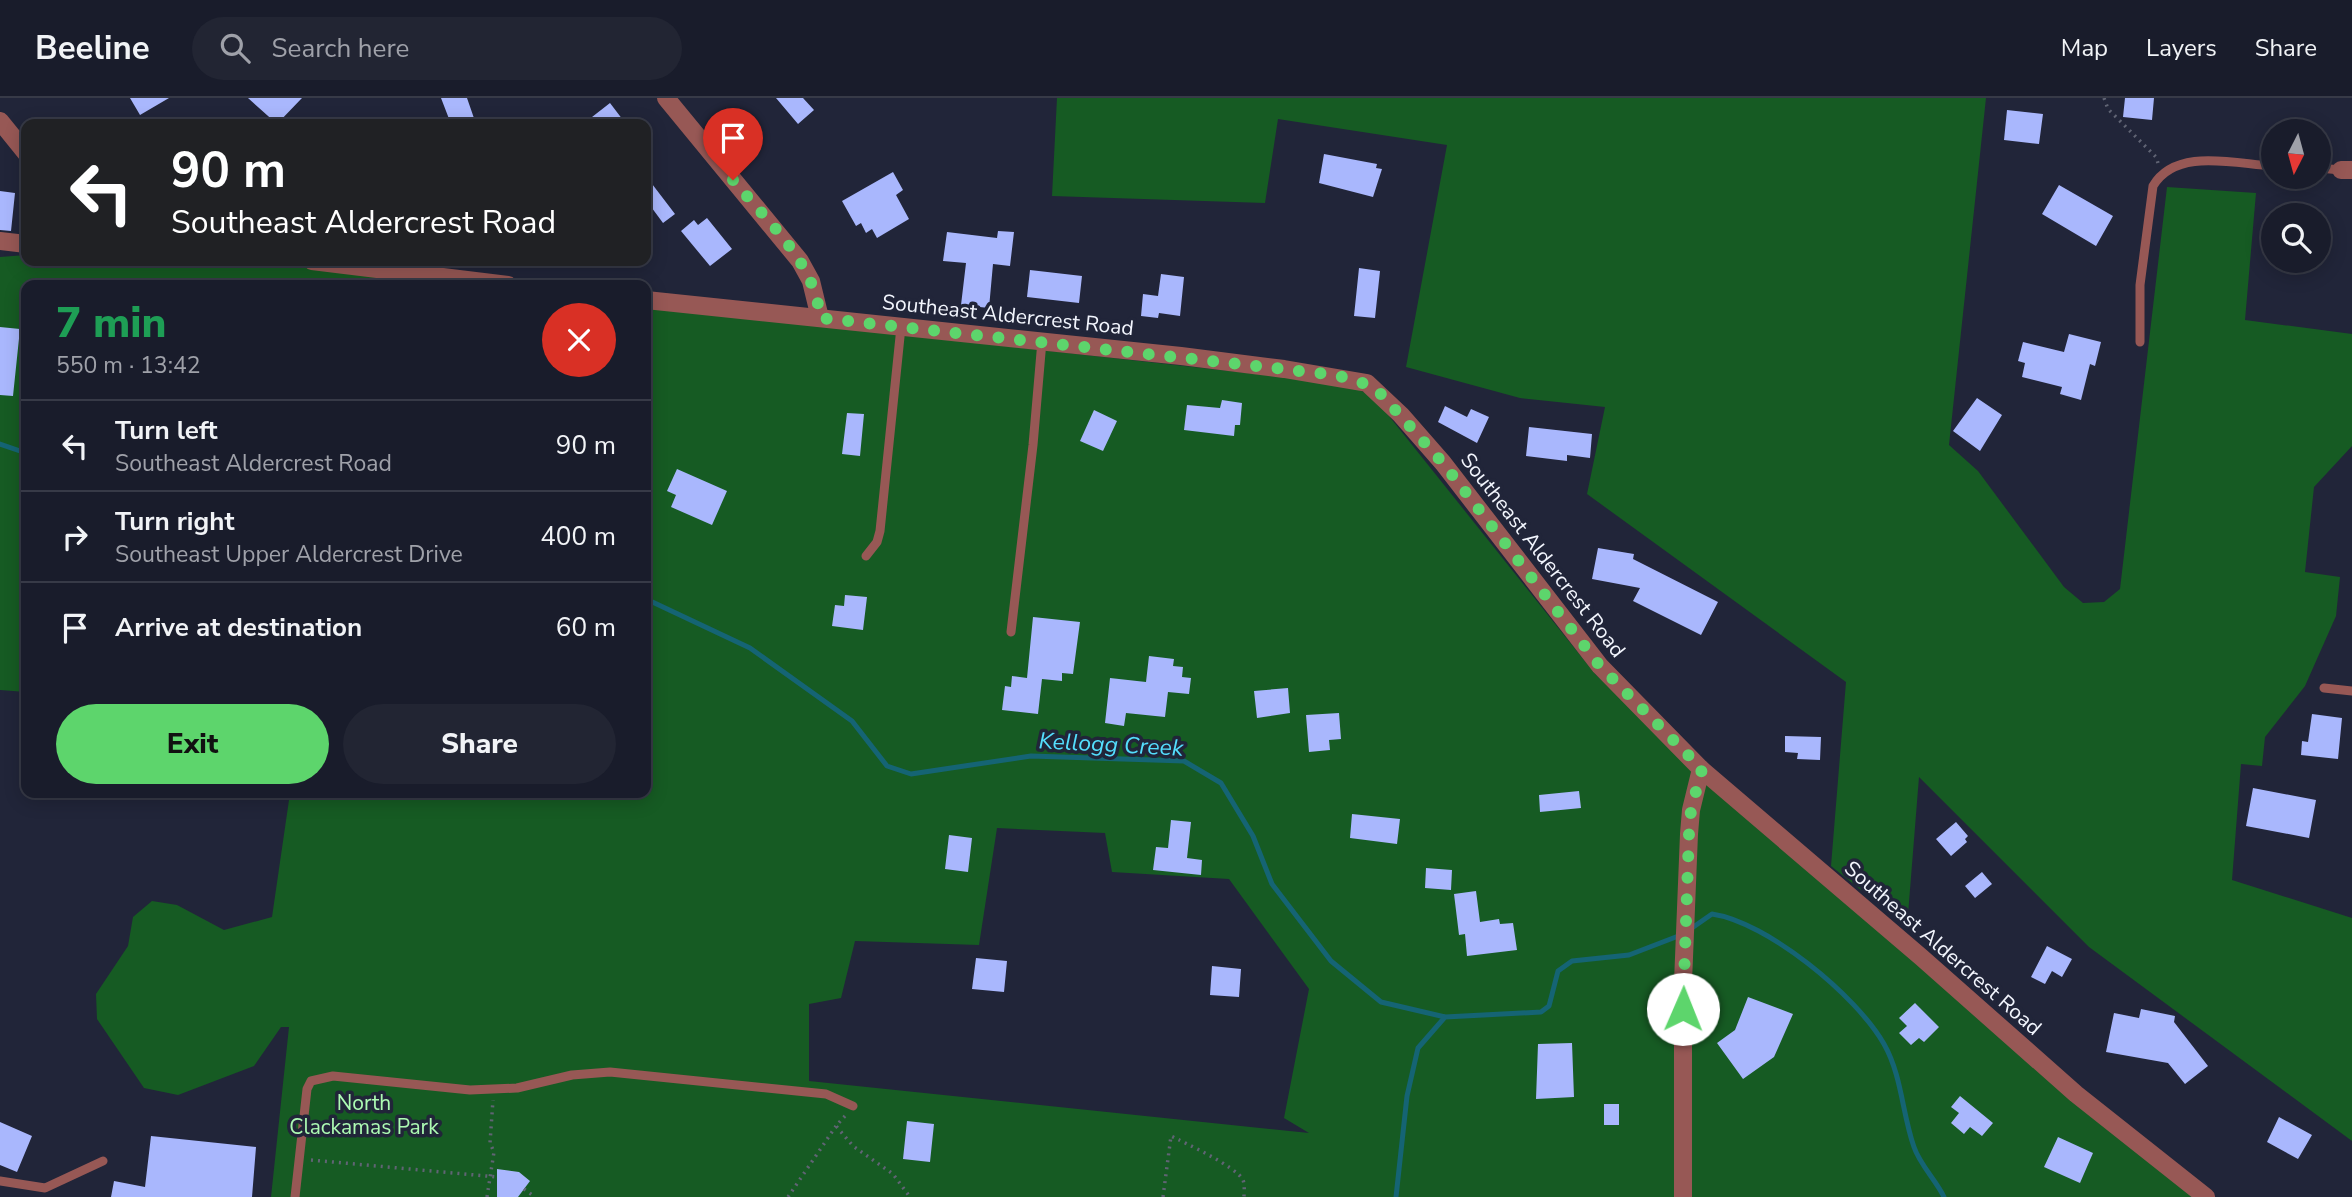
<!DOCTYPE html>
<html lang="en">
<head>
<meta charset="utf-8">
<style>
	body { margin:0; font-family:"Nunito Sans",sans-serif; background:#222533; color:#f1f3f6; height:100vh; display:flex; flex-direction:column; font-size:26px; white-space:nowrap }
	* { box-sizing:border-box; margin:0 }
	p { font-size:23px; color:#9fa1a9 }
	.icon { flex:none; width:38px; height:38px; fill:none; stroke:currentColor; stroke-width:2; stroke-linecap:round; stroke-linejoin:round }
	.map { position:relative; flex:1; overflow:hidden }
	.details { position:absolute; left:21px; top:182px; width:630px; height:518px; display:flex; flex-direction:column; background:#191c2b; border-radius:14px; box-shadow:0 4px 18px #0003,0 0 0 2px #373a47 }
	.details>* { flex:none }
	.hud { position:absolute; left:21px; top:21px; width:630px; height:147px; border-radius:14px; box-shadow:0 4px 18px #0003,0 0 0 2px #373a47; background:#202124; color:#fff; overflow:hidden }
	.needle { width:46px; rotate:186deg }
	.buttons { position:absolute; left:2261px; top:21px; display:grid; gap:14px }
	.buttons a { display:grid; place-items:center; width:70px; height:70px; border-radius:50%; background:#191c2b; box-shadow:0 4px 18px #0003,0 0 0 2px #373a47; font-size:35px }
	.pin { position:absolute; display:grid; place-items:center; width:60px; height:60px; color:#fff; margin:-72px -30px; border-radius:50% 50% 50% 0; rotate:-45deg; box-shadow:0 0 7px #0007 }
	.pin .icon { rotate:45deg }
	.me { position:absolute; width:77px; margin:-38px; rotate:1deg; stroke-linejoin:round; filter:drop-shadow(0 0 5px #0008) }
	.turn { display:flex; align-items:center; gap:24px; height:147px; padding:0 35px; font-size:32px }
	.turn .icon { width:91px; height:91px; stroke-width:2.5 }
	.turn b { display:block; font-size:49px; line-height:60px }
	.round { display:grid; place-items:center; flex:none; width:74px; height:74px; border-radius:37px; background:#222533 }
	.headline { display:flex; align-items:center; justify-content:space-between; height:119px; padding:0 35px }
	h1 { font-size:42px; font-weight:800; line-height:52px; color:#1e9e55 }
	.cta { display:flex; gap:14px; margin-top:auto; padding:14px 35px }
	.cta a { flex:1; height:80px; border-radius:42px; background:#5dd56c; color:#111; font-size:28px; font-weight:800; line-height:80px; text-align:center }
	.cta a+a { background:#222533; color:#f1f3f6 }
	ul { padding:0; list-style:none }
	li { display:flex; align-items:center; gap:21px; height:91px; padding:0 35px; border-top:2px solid #373a47 }
	li div { flex:1 }
	li b { display:block; font-size:26px }
	li em { font-style:normal }
	header { display:flex; align-items:center; gap:42px; box-sizing:border-box; height:98px; padding:0 35px; background:#191c2b; border-bottom:2px solid #373a47 }
	header strong { font-size:33px }
	nav { display:flex; gap:38px; margin-inline-start:auto; font-size:24px }
	.search { width:490px; height:63px; background:#222533; display:flex; align-items:center; gap:18px; box-sizing:border-box; padding:0 24px; border-radius:38px; color:#9fa1a9; font-size:26px }
	.map>svg:first-child { display:block }
</style>
</head>
<body>
<header>
<strong>Beeline</strong>
<div class="search"><svg class="icon" aria-label="search" viewBox="0 0 24 24"><circle cx="10" cy="10" r="6"/><path d="M15 15l6 6"/></svg>Search here</div>
<nav><a>Map</a><a>Layers</a><a>Share</a></nav>
</header>
<div class="map">
<svg width="2352" height="1099" viewBox="0 0 2352 1099">
	<rect width="100%" height="100%" fill="#212539"/>
	<!-- green -->
	<path fill="#165b23" fill-rule="evenodd" d="M1057,0h929l-37,347 29,26 86,116 19,16 21,-1 16,-13 47,-402 89,6 -11,127 107,14v112l-38,41 -9,85 35,5 -4,39 -31,70 -40,51 -3,29 -21,-2 -9,116 120,38v223l-263,-194 -170,-170 -12,150 -76,-61 15,-184 -259,-188 18,-87 -85,-9 -114,-31 41,-222 -169,-26 -13,84 -213,-7z
		M26,157v6h221l218,24h-439v407l-26,-2v-433z
		M646,208l699,78 28,12 223,279 434,389 163,133h-1922l18,-170h-8l-27,39 -76,29 -34,-7 -47,-69 -1,-25 32,-48 5,-29 19,-16 25,4 47,25 48,-13 17,-117 -62,-7h419zM997,730l108,5 7,39 117,7 80,110 -25,129 25,15 -500,-52v-77l32,-6 14,-57 124,4z"/>
	<g fill="none" stroke-linecap="round" stroke-linejoin="round">
		<!-- stream -->
		<path stroke="#156474" stroke-width="5" d="M0,346l26,9
			M646,501l104,49 102,73 35,45 24,8 120,-18 153,5 37,22 32,53 19,48 59,77 50,41 64,15 96,-5 8,-6 9,-35 14,-10 57,-6 52,-20
			M1689,832l23,-16c55,8 144,81 172,130 18,32 18,69 30,103 6,18 22,33 30,50
			M1396,1099l11,-101 11,-48 27,-31"/>
	</g>
	<!-- building -->
	<path fill="#a9b7fd" d="M130,0h39l-29,17z
		M248,0h54l-25,26z
		M441,0h26l9,26h-25z
		M776,0h27l11,12 -16,14z
		M2125,0h29l-2,22 -29,-3z
		M610,5l16,21h-43z
		M2007,12l36,4 -4,30 -35,-4z
		M1324,56l53,10 -1,4 6,1 -9,28 -54,-14z
		M893,74l10,18 -7,5 13,24 -32,19 -5,-9 -6,4 -5,-10 -5,3 -14,-25z
		M646,78l29,38 -12,9 -17,-23z
		M2059,87l54,31 -17,30 -54,-32z
		M0,93l15,2 -4,38 -11,-1z
		M707,120l25,31 -22,17 -29,-35 13,-11 4,5z
		M998,133l16,1 -4,34 -17,-2 -4,44 -28,-3 5,-42 -23,-2 4,-29 50,6z
		M1359,170l21,3 -5,47 -21,-2z
		M1030,172l52,6 -3,27 -52,-6z
		M1161,176l23,3 -4,39 -21,-3 -1,5 -17,-2 2,-22 15,2z
		M0,229l20,2 -7,67 -13,-1z
		M2069,236l32,8 -6,24 -5,-2 -9,36 -21,-6 2,-7 -40,-10 3,-14 -7,-2 5,-19 41,10z
		M1977,300l25,17 -22,36 -27,-20z
		M1222,302l20,3 -2,22h-5l-1,11 -50,-6 3,-25 33,3z
		M1445,308l22,11 4,-8 18,8 -12,26 -39,-21z
		M1094,312l23,11 -14,30 -23,-10z
		M847,315l17,1 -4,42 -18,-2z
		M1529,329l63,7 -2,24 -23,-3v6l-41,-5z
		M677,371l50,22 -15,34 -41,-18 5,-12 -9,-4z
		M1598,450l36,6 -1,5 85,43 -17,33 -68,-34 7,-13 -48,-9z
		M845,497l22,2 -4,33 -31,-4 3,-21 9,1z
		M1033,519l47,5 -7,52 -11,-1v8l-20,-2 -4,35 -36,-4 3,-24 6,1 1,-11 15,2z
		M1149,558l25,3 -1,7 10,1 -1,10 9,1 -2,16 -21,-2 -3,25 -39,-4 -2,13 -19,-3 5,-45 36,4z
		M1288,590l2,25 -33,5 -3,-27z
		M1339,615l2,26 -12,1 1,10 -21,2 -3,-37z
		M2312,616l30,4 -4,41 -37,-4 1,-14 6,1z
		M1785,638l36,1 -1,23 -23,-1 1,-6 -13,-1z
		M2253,690l63,12 -7,38 -63,-12z
		M1579,693l2,17 -41,4 -1,-17z
		M1352,716l48,5 -3,25 -47,-6z
		M1171,722l20,2 -4,36 15,2 -1,15 -48,-5 3,-23 12,1z
		M1956,724l12,14 -3,3 2,3 -16,14 -15,-17z
		M949,737l23,3 -4,34 -23,-3z
		M1426,770l26,2 -1,20 -26,-2z
		M1982,774l10,12 -17,14 -10,-12z
		M1476,793l4,31 19,-3 1,5 13,-1 4,27 -50,6 -2,-22 -6,1 -5,-41z
		M2047,848l25,13 -10,18 -10,-6 -7,13 -14,-7z
		M976,860l31,3 -3,31 -32,-3z
		M1212,868l29,3 -2,28 -29,-2z
		M1748,899l45,17 -19,43 -31,22 -26,-36 18,-13z
		M1915,905l24,24 -15,15 -5,-4 -8,7 -12,-12 8,-7 -8,-8z
		M2141,911l34,7 -1,6 34,44 -23,18 -17,-21 -62,-11 8,-39 25,5z
		M1572,945l2,54 -38,2 2,-55z
		M1960,998l33,27 -11,13 -12,-9 -6,7 -13,-11 8,-10 -8,-6z
		M1604,1006h15v21h-15z
		M2279,1019l33,18 -14,24 -31,-17z
		M907,1023l27,3 -4,38 -27,-3z
		M0,1024l32,14 -15,36 -17,-7z
		M151,1038l105,11 -4,50h-141l3,-16 31,6z
		M2058,1039l35,16 -13,30 -36,-16z
		M497,1071l22,3 11,9 -12,16h-21z"/>
	<g fill="none" stroke-linecap="round" stroke-linejoin="round">
		<!-- path -->
		<path stroke="#606474" stroke-width="3.5" stroke-dasharray="2 5" stroke-linecap="butt" d="M2104,0l4,11 48,48 2,6
			M845,1018l-9,10 17,20 40,28 17,23
			M311,1062l186,17
			M524,1091l11,8
			M487,1099l7,-45 -4,-9 3,-43
			M788,1099l48,-71
			M1163,1099l8,-61c14,7 66,31 72,44 2,5 1,12 1,17"/>
		<!-- service -->
		<path stroke="#975855" stroke-width="9" d="M2319,70l22,2
			M2140,244v-57l13,-99c23,-39 82,-22 120,-20
			M866,458l11,-14 3,-11 21,-204
			M1011,534l22,-187 9,-104
			M2324,590l28,3
			M0,1083l45,7 58,-27
			M295,1099l12,-108 4,-8 22,-5 137,14 47,-2 55,-13 38,-3 216,22 27,12"/>
		<!-- minor -->
		<path stroke="#975855" stroke-width="18" d="M666,0l134,163 11,20 9,37
			M2341,72h11
			M0,143l26,3
			M1683,1099v-215l6,-148 2,-24 10,-41"/>
		<!-- tertiary -->
		<path stroke="#975855" stroke-width="18" d="M0,23l26,32
			M312,163l196,24
			M646,202l535,56 103,13 83,14 34,32 42,48 157,203 101,103 220,188 155,137 130,103"/>
	</g>
	<g fill="none" stroke-linecap="round" stroke-linejoin="round">
		<!-- route -->
		<path stroke="#5dd56c" stroke-width="12" stroke-dasharray="0 21.6" d="M733,82c33,40 83,83 87,138l464,51c32,5 69,4 95,23l64,71 157,203 102,103 -11,41 -2,24 -6,175"/>
	</g>
	<g text-anchor="middle" stroke-width="7" stroke-linejoin="round" paint-order="stroke">
		<!-- street labels -->
		<g font-size="21" fill="#f2f5fd" stroke="#212539">
			<text transform="translate(1008 217) rotate(6)" y="7">Southeast Aldercrest Road</text>
			<text transform="translate(1543 457) rotate(52)" y="7">Southeast Aldercrest Road</text>
			<text transform="translate(1943 850) rotate(41)" y="7">Southeast Aldercrest Road</text>
		</g>
		<!-- park labels -->
		<g font-size="21" fill="#adfbb3" stroke="#212539">
			<text x="364" y="1012">North<tspan x="364" dy="24">Clackamas Park</tspan></text>
		</g>
		<!-- water labels -->
		<g font-size="23" font-style="italic" fill="#54defd" stroke="#212539">
			<text transform="translate(1111 646) rotate(3)" y="8">Kellogg Creek</text>
		</g>
	</g>
</svg>
<div class="buttons">
<a><svg class="needle" viewBox="-14 -14 28 28"><path d="M0-13l5 13h-10z" fill="#e53935"/><path d="M0 13l5-13h-10z" fill="#9fa1a9"/></svg></a>
<a><svg class="icon" aria-label="search" viewBox="0 0 24 24"><circle cx="10" cy="10" r="6"/><path d="M15 15l6 6"/></svg></a>
</div>
<div class="pin" style="left:733px;top:82px;background:#d93025"><svg class="icon" aria-label="arrive" viewBox="0 0 24 24"><path d="M6 21V4h12l-3 4 3 4H6"/></svg></div>
<svg class="me" style="left:1683px;top:911px" viewBox="-20 -20 40 40"><circle r="19" fill="#fff"/><path d="M0-13L10 11 0 6-10 11z" fill="#5dd56c"/></svg>
<div class="hud">
<div class="turn"><svg class="icon" aria-label="left" viewBox="0 0 24 24"><path d="M17 20v-9H6M10 6l-5 5 5 5"/></svg><div><b>90 m</b>Southeast Aldercrest Road</div></div>
</div>
<section class="details">
<div class="headline"><div><h1>7 min</h1><p>550 m · 13:42</p></div><a class="round" style="background:#d93025;color:#fff"><svg class="icon" aria-label="close" viewBox="0 0 24 24"><path d="M6 6l12 12M18 6L6 18"/></svg></a></div>
<ul>
<li><svg class="icon" aria-label="left" viewBox="0 0 24 24"><path d="M17 20v-9H6M10 6l-5 5 5 5"/></svg><div><b>Turn left</b><p>Southeast Aldercrest Road</p></div><em>90 m</em></li>
<li><svg class="icon" aria-label="right" viewBox="0 0 24 24"><path d="M7 20v-9h11M14 6l5 5-5 5"/></svg><div><b>Turn right</b><p>Southeast Upper Aldercrest Drive</p></div><em>400 m</em></li>
<li><svg class="icon" aria-label="arrive" viewBox="0 0 24 24"><path d="M6 21V4h12l-3 4 3 4H6"/></svg><div><b>Arrive at destination</b></div><em>60 m</em></li>
</ul>
<div class="cta"><a>Exit</a><a>Share</a></div>
</section>
</div>
</body>
</html>
